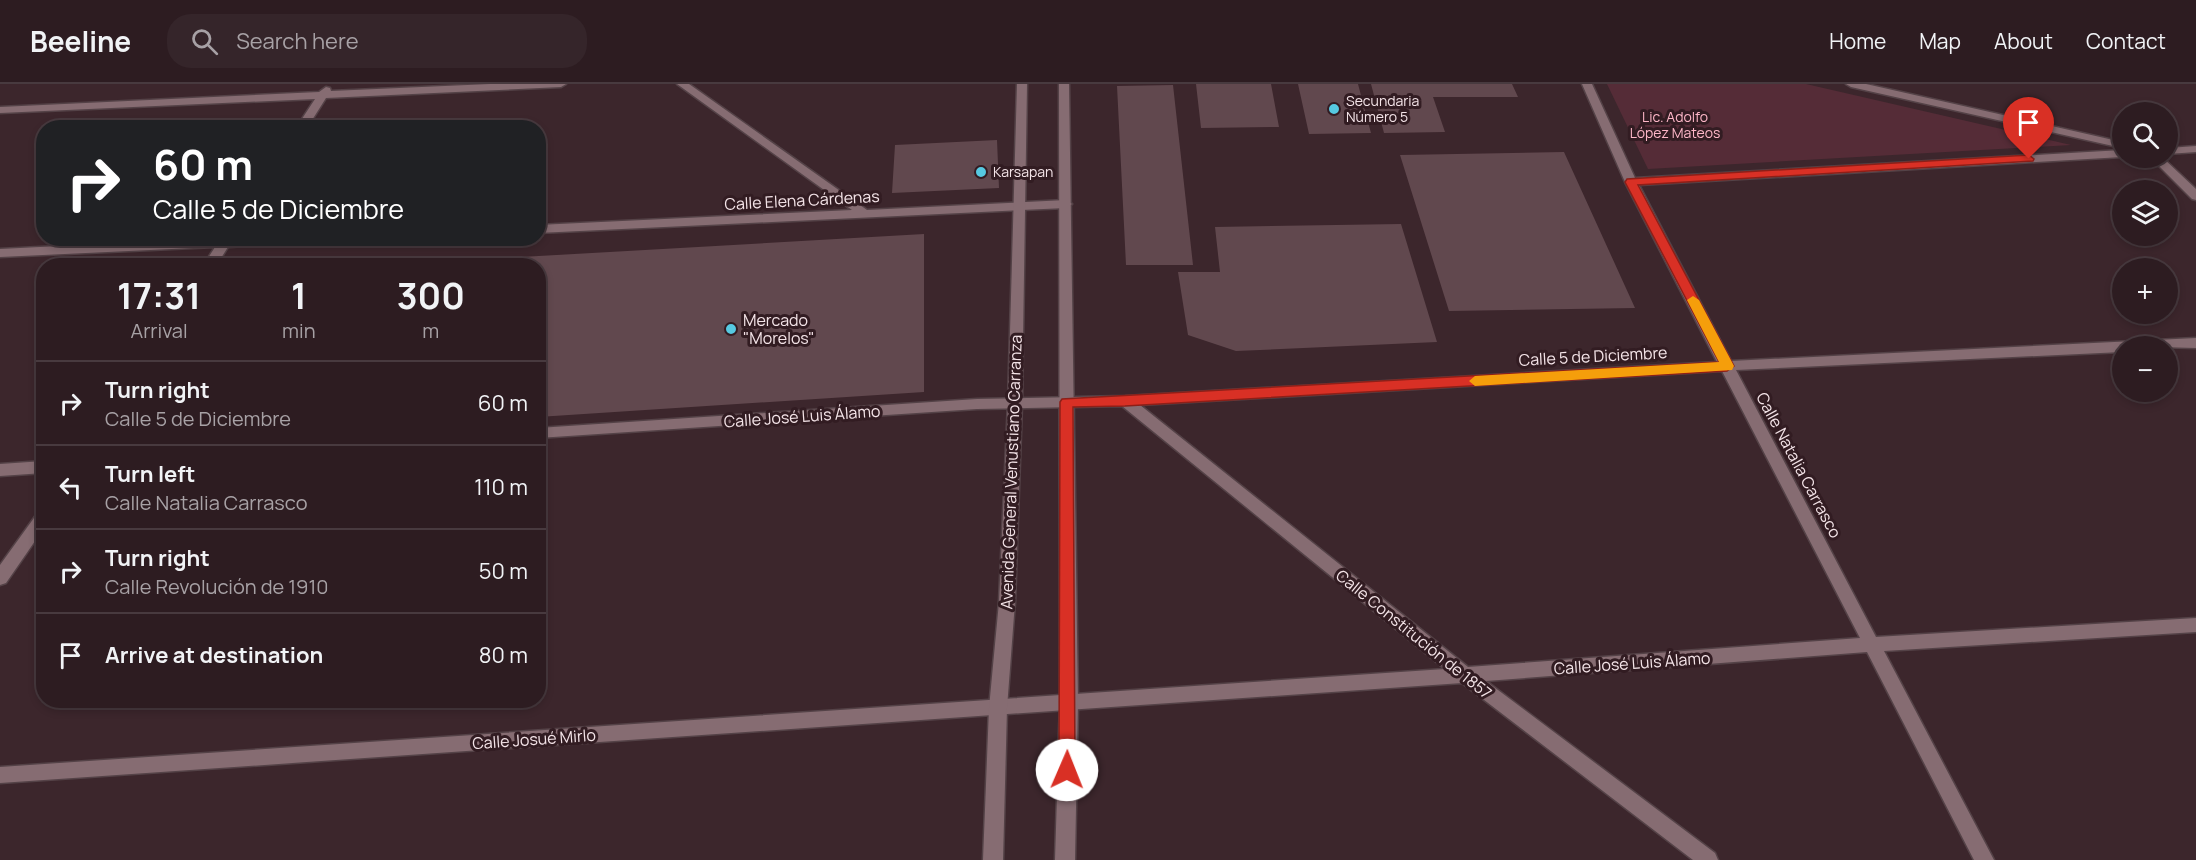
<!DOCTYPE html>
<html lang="en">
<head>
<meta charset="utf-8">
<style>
	body { margin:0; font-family:Manrope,sans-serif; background:#35252a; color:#f1f3f6; height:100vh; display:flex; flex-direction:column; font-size:22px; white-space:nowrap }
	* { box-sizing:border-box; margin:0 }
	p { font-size:20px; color:#a7a1a5 }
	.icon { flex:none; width:33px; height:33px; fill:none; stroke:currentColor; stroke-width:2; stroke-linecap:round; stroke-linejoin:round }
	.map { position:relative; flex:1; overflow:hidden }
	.sheet { position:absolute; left:36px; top:174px; width:510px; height:450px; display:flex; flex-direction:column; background:#2d1c21; border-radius:24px; box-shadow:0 3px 9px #0003,0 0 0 2px #483a3f }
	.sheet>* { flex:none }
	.guide { position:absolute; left:36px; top:36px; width:510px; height:126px; border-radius:24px; box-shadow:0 3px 9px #0003,0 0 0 2px #483a3f; background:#202124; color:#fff; overflow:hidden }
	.tools { position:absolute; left:2112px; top:18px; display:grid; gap:12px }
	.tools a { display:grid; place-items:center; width:66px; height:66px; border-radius:50%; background:#2d1c21; box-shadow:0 3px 9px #0003,0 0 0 2px #483a3f; font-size:30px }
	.pin { position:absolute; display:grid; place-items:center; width:51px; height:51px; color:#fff; margin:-62px -26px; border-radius:50% 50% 50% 0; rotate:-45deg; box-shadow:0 0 6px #0007 }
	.pin .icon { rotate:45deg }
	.me { position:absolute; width:66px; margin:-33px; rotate:1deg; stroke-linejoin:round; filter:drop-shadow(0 0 4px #0008) }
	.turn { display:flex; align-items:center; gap:21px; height:126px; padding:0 18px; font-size:27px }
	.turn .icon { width:78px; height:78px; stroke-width:2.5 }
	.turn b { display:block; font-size:42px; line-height:51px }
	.eta { display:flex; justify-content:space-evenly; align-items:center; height:102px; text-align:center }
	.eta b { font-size:36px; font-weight:700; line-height:42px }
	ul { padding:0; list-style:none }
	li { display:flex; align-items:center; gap:18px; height:84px; padding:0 18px; border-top:2px solid #483a3f }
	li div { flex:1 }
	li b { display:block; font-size:22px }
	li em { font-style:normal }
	header { display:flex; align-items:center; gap:36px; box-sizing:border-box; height:84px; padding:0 30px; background:#2d1c21; border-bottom:2px solid #483a3f }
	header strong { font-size:28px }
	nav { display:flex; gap:33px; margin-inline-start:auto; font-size:21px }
	.search { width:420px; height:54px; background:#35252a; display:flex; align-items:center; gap:15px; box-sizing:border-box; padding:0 21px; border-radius:24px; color:#a7a1a5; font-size:22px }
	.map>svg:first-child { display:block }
</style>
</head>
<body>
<header>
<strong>Beeline</strong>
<div class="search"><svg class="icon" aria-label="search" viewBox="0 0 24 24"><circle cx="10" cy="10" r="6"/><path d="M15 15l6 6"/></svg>Search here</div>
<nav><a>Home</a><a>Map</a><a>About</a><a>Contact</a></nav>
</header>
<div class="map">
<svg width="2196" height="776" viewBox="0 0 2196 776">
	<rect width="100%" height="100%" fill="#3c262c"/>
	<!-- green -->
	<path fill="#552c37" d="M1607,0h199l265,61 -423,24z"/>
	<!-- building -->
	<path fill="#61484e" d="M1196,0h75l8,43 -78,1z
		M1298,0h60l13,49 -62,1z
		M1371,0h141l6,13h-85l12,35 -61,1z
		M1173,1l20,180h-67l-9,-179z
		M997,56l2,48 -107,5 3,-48z
		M1564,68l71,156 -186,3 -49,-156z
		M1401,140l36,118 -201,9 -48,-16 -10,-63h42l-5,-45z
		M924,150v158l-386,25v-151h-72l3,-6z"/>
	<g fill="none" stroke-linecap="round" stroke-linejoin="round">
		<!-- street casing -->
		<g stroke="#544247" stroke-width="3">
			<path id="street" d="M490,0h76l-5,3 -235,11 -19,30h-11l19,-29 -315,14v-6l319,-15 7,-5 4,1 1,3z
				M677,0h12l178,126 199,-10 6,4 -6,4 -528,25v-8l314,-15z
				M1582,0h10l43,94 487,-28v7l-483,28 92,176 465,-23v10l-74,-2v6l-386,18 140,267 320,-19v14l-312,19 110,209h-20l-107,-208 -381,29 229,172 3,7h-25l-231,-177 -1462,100v-16l1445,-98 -323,-263 -145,3 -439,29v-10l439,-29 148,-3 592,-34 -92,-180zM1722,287l138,267 -392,29 -328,-262z
				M1846,0h20l256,58v6l-271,-61z
				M2196,62v6l-28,2v-6z
				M2151,74h12l33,31v11l-4,-1z
				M332,154l-6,4 -98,5 -12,19h-13l12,-19 -215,10v-8l220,-11z
				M44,377v12l-44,3v-12z
				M44,425v19l-38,55 -6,2v-20l39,-54z"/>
		</g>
		<!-- secondary casing -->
		<g stroke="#544247" stroke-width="3">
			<path id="secondary" d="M1017,0h10l-5,319 -7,199 -8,106 -4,152h-20l6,-152 10,-106 9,-199z
				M1059,0h10l9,618 -3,158h-20l5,-158z"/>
		</g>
		<!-- street -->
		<use href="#street" fill="#866c72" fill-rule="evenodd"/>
		<!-- secondary -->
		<use href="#secondary" fill="#866c72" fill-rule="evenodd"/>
	</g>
	<!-- route -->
	<path fill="#d93025" stroke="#8d1f18" stroke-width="1.5" d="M2029,71l5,4 -1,2 -395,24 96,181 -7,5 -602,35 -52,1 2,363 -2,5 -6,3 -6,-3 -2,-5 1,-368 2,-3 657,-37 -94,-180 2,-3z"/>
	<!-- slow -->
	<path fill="#f59e0b" d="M1693,212l6,4 35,66 -2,4 -257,16 -6,-5 6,-5 244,-14 -32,-62z"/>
	<!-- markers -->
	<g fill="#56c9e1" stroke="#321c22" stroke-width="2">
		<circle cx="1334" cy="25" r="6"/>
		<circle cx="981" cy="88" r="6"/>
		<circle cx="731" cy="245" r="6"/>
	</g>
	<g text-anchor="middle" stroke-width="6" stroke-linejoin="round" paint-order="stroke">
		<!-- far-poi labels -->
		<g font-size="14" fill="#f4e4e8" stroke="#321c22" text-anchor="start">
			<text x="1346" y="22">Secundaria<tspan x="1346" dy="16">Número 5</tspan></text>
			<text x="993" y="93">Karsapan</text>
		</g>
		<!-- far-park labels -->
		<g font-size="14" fill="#feb7c8" stroke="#321c22">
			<text x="1675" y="38">Lic. Adolfo<tspan x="1675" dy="16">López Mateos</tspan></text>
		</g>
		<!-- street labels -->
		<g font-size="16" fill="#f4e4e8" stroke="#321c22">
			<text transform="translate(802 116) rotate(-3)" y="6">Calle Elena Cárdenas</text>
			<text transform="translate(1593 272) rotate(-3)" y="6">Calle 5 de Diciembre</text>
			<text transform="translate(802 332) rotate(-4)" y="6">Calle José Luis Álamo</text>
			<text transform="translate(1799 381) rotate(62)" y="6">Calle Natalia Carrasco</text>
			<text transform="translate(1011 388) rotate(-88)" y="6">Avenida General Venustiano Carranza</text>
			<text transform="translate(1414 550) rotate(39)" y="6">Calle Constitución de 1857</text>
			<text transform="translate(1632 579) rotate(-4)" y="6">Calle José Luis Álamo</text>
			<text transform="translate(534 655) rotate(-4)" y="6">Calle Josué Mirlo</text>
		</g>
		<!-- poi labels -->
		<g font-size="16" fill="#f4e4e8" stroke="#321c22" text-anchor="start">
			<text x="743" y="242">Mercado<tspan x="743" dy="18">"Morelos"</tspan></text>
		</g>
	</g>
</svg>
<div class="tools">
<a><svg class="icon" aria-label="search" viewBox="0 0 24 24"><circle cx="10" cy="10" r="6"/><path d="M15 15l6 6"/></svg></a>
<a><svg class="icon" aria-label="layers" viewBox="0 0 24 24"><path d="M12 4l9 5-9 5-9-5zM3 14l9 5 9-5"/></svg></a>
<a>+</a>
<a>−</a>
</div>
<div class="pin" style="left:2029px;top:75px;background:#d93025"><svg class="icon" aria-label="arrive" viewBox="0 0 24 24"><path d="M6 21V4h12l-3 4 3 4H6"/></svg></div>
<svg class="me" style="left:1067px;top:686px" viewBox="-20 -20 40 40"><circle r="19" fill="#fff"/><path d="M0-13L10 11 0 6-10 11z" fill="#d93025"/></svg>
<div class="guide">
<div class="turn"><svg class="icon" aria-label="right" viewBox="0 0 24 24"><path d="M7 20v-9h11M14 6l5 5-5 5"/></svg><div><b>60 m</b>Calle 5 de Diciembre</div></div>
</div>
<section class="sheet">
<div class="eta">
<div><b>17:31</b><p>Arrival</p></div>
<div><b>1</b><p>min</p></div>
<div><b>300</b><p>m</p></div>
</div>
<ul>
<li><svg class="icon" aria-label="right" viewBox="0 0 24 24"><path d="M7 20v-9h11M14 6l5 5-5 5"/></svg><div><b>Turn right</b><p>Calle 5 de Diciembre</p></div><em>60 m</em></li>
<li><svg class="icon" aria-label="left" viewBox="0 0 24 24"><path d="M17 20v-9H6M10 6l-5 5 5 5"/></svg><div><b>Turn left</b><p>Calle Natalia Carrasco</p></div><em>110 m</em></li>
<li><svg class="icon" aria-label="right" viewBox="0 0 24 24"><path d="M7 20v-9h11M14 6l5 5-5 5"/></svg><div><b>Turn right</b><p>Calle Revolución de 1910</p></div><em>50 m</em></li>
<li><svg class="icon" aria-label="arrive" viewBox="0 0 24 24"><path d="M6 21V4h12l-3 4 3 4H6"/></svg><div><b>Arrive at destination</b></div><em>80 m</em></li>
</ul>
</section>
</div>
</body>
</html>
